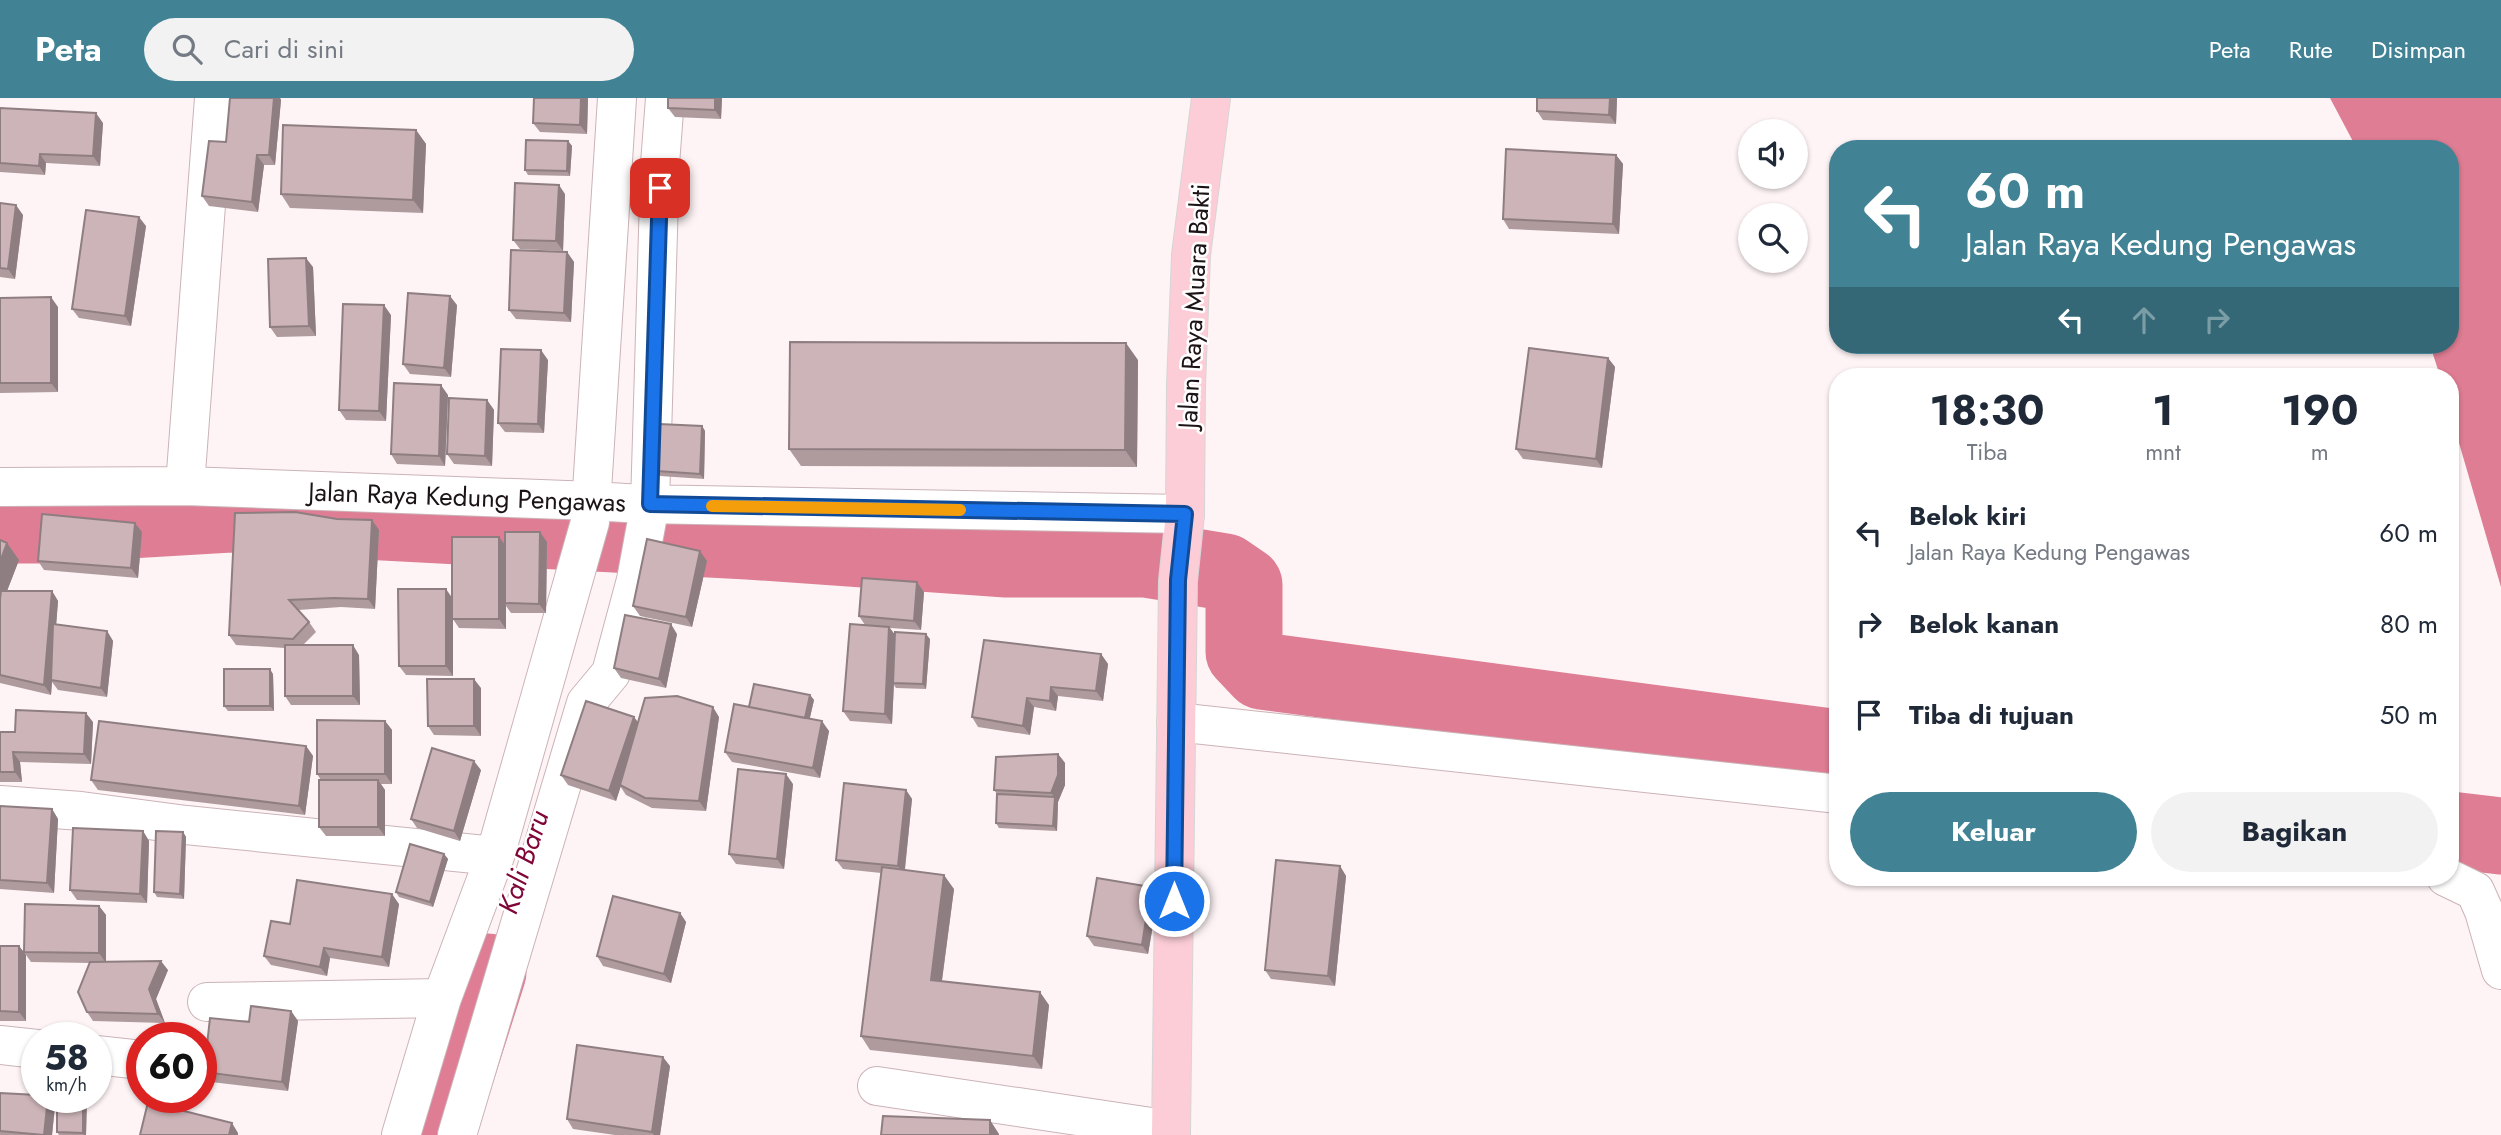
<!DOCTYPE html>
<html lang="id">
<head>
<meta charset="utf-8">
<style>
	body { margin:0; font-family:Jost,sans-serif; background:#f2f2f3; color:#1f2937; height:100vh; display:flex; flex-direction:column; font-size:26px; white-space:nowrap }
	* { box-sizing:border-box; margin:0 }
	p { font-size:23px; color:#747a83 }
	.icon { flex:none; width:38px; height:38px; fill:none; stroke:currentColor; stroke-width:2; stroke-linecap:round; stroke-linejoin:round }
	.map { position:relative; flex:1; overflow:hidden }
	.sheet { position:absolute; left:1829px; top:270px; width:630px; height:518px; display:flex; flex-direction:column; background:#fff; border-radius:28px; box-shadow:0 2px 5px #0004 }
	.sheet>* { flex:none }
	.guide { position:absolute; left:1829px; top:42px; width:630px; height:214px; border-radius:28px; box-shadow:0 2px 5px #0004; background:#418394; color:#fff; overflow:hidden }
	.tools { position:absolute; left:1738px; top:21px; display:grid; gap:14px }
	.tools a { display:grid; place-items:center; width:70px; height:70px; border-radius:50%; background:#fff; box-shadow:0 2px 5px #0004; font-size:35px }
	.speed { position:absolute; left:21px; top:924px; display:flex; gap:14px; font-size:35px; font-weight:700; text-align:center }
	.speed>* { display:grid; place-content:center; width:91px; height:91px; border-radius:50%; background:#fff; box-shadow:0 2px 5px #0004; line-height:1 }
	.speed small { font-size:18px; font-weight:400 }
	.speed .limit { border:10px solid #d22; background:#fff; color:#111 }
	.pin { position:absolute; display:grid; place-items:center; width:60px; height:60px; color:#fff; margin:-30px; border-radius:14px; box-shadow:0 4px 10px #0006 }
	.me { position:absolute; width:77px; margin:-38px; rotate:0deg; stroke-linejoin:round; filter:drop-shadow(0 0 5px #0008) }
	.turn { display:flex; align-items:center; gap:24px; height:147px; padding:0 21px; font-size:32px }
	.turn .icon { width:91px; height:91px; stroke-width:2.5 }
	.turn b { display:block; font-size:49px; line-height:60px }
	.lanes { display:flex; align-items:center; height:66px; padding:0 21px; background:#0003; justify-content:center; gap:35px; direction:ltr }
	.lanes .off { opacity:.35 }
	.eta { display:flex; justify-content:space-evenly; align-items:center; height:119px; text-align:center }
	.eta b { font-size:42px; font-weight:700; line-height:49px }
	.action { display:flex; gap:14px; margin-top:auto; padding:14px 21px }
	.action a { flex:1; height:80px; border-radius:42px; background:#418394; color:#fff; font-size:28px; font-weight:700; line-height:80px; text-align:center }
	.action a+a { background:#f2f2f3; color:#1f2937 }
	ul { padding:0; list-style:none }
	li { display:flex; align-items:center; gap:21px; height:91px; padding:0 21px }
	li div { flex:1 }
	li b { display:block; font-size:26px }
	li em { font-style:normal }
	header { display:flex; align-items:center; gap:42px; box-sizing:border-box; height:98px; padding:0 35px; background:#418394; color:#fff }
	header strong { font-size:33px }
	nav { display:flex; gap:38px; margin-inline-start:auto; font-size:24px }
	.search { width:490px; height:63px; background:#f2f2f3; display:flex; align-items:center; gap:18px; box-sizing:border-box; padding:0 24px; border-radius:38px; color:#747a83; font-size:26px }
	.map>svg:first-child { display:block }
</style>
</head>
<body>
<header>
<strong>Peta</strong>
<div class="search"><svg class="icon" aria-label="search" viewBox="0 0 24 24"><circle cx="10" cy="10" r="6"/><path d="M15 15l6 6"/></svg>Cari di sini</div>
<nav><a>Peta</a><a>Rute</a><a>Disimpan</a></nav>
</header>
<div class="map">
<svg width="2501" height="1037" viewBox="0 0 2501 1037">
	<rect width="100%" height="100%" fill="#fef4f6"/>
	<!-- water -->
	<path fill="#de7d93" d="M2330,0h171v489l-51,-175v-36h-10l-10,-31h20v-196h-93z"/>
	<g fill="none" stroke-linecap="round" stroke-linejoin="round">
		<!-- river -->
		<path stroke="#de7d93" stroke-width="77" d="M0,427h44l186,-11 518,27 259,18h139l79,13 19,13v67l18,19 576,77
			M2450,732l51,6
			M436,1037l52,-163"/>
		<!-- minor casing -->
		<g stroke="#cbb3b7" stroke-width="40">
			<path id="minor" d="M185,388l29,-388
				M0,389l185,-1 408,15 49,3 543,10
				M1176,624l662,72
				M0,707l81,6 105,14 309,31
				M2446,779l29,14 9,20 17,59
				M207,904l235,-4
				M0,947l37,4
				M96,957l46,5
				M877,988l294,44
				M401,1037l41,-137 53,-142 95,-334 27,-424
				M457,1037l129,-432 25,-30 25,-93 14,-76 10,-340 5,-66"/>
		</g>
		<!-- major casing -->
		<g stroke="#d6d5d5" stroke-width="40">
			<path id="major" d="M1171,1037l7,-554 7,-67 1,-129 5,-130 20,-157"/>
		</g>
		<!-- minor -->
		<use href="#minor" stroke="#fff" stroke-width="38"/>
		<!-- major -->
		<use href="#major" stroke="#fccdd6" stroke-width="38"/>
	</g>
	<!-- wall -->
	<path fill="#af9b9e" d="M230,0h50l1,2 -6,65h-11l-6,47 -49,-6 -7,-10 24,-54z
		M534,0h54l-1,36 -47,-2 -7,-9z
		M668,0h54l-1,21 -46,-2 -7,-9z
		M1537,0h80l-1,26 -73,-4 -6,-9z
		M0,10l103,15 -3,43 -54,-3 -1,12 -45,-3z
		M416,32l10,14 -3,69 -133,-5 -9,-14z
		M568,43l4,5 -2,30 -42,-1 -3,-5z
		M1616,57l7,9 -4,70 -110,-5 -6,-10z
		M565,96l-2,57 -43,-2 -7,-9z
		M0,105l23,12 -8,64 -15,-2z
		M146,128l-15,100 -52,-8 -7,-9z
		M567,154l7,10 -3,60 -55,-3 -7,-9z
		M313,169l3,69 -39,1 -7,-10z
		M0,200l58,9v85l-58,1z
		M457,207l-6,72 -41,-3 -7,-10z
		M391,217l-5,106 -40,-1 -7,-10z
		M1608,260l7,9 -13,101 -79,-9 -7,-10z
		M548,262l-4,73 -39,-1 -7,-9z
		M1138,262l-1,107 -336,-1 -12,-17z
		M448,297l-3,71 -48,-2 -6,-10z
		M487,302l7,10 -2,56 -38,-2 -7,-10z
		M702,328l3,5 -1,48 -44,-3 -3,-5z
		M135,425l7,9 -4,46 -94,-8 -6,-9z
		M379,432l-4,79 -34,-2 -43,3 11,12 7,10 -13,13 56,10 1,50h-69l-6,-9v-48l-49,-3 -7,-10z
		M540,434l7,10 -1,71h-35l-5,-7v23l-47,-1 -6,-9v57l-47,-1 -7,-9 53,-68 53,-54z
		M0,442l7,3 12,17 -12,31h45l6,10 -2,23 51,7 6,10 -6,56 -49,-7 -6,-8 -1,13 -51,-12z
		M707,463l-15,66 -52,-11 -7,-10z
		M924,494l-3,38 -31,-2 4,6 36,5 -4,50 -30,-1 -2,-3 -2,39 -42,-3 -7,-10 22,-86 -6,-9z
		M677,536l-11,54 -45,-10 -7,-10z
		M1101,556l7,10 -5,37 -45,-5 -2,15 -22,-4 -4,28 -52,-8 -6,-10z
		M273,576l1,37h-46l-4,-5z
		M481,590v48l-47,-1 -6,-9z
		M810,597l4,5 -4,18 19,13 -9,47 -88,-16 -7,-10 24,-45z
		M719,619l-13,94 -54,-3 -26,-13 -6,-9 -4,15 -48,-16 -7,-10 77,-52z
		M385,623l7,9v54h-11l4,6v46h-59l-7,-9 2,-47 -4,-6z
		M93,624l-2,42 -71,-2 2,20h-22v-50h15z
		M306,648l7,10 -8,59 -207,-25 -7,-10z
		M1058,656l7,9v22l-7,17 -1,29 -58,-3 -3,-5 1,-29 -3,-4z
		M481,672l-21,71 -43,-13 -6,-9z
		M793,686l-9,85 -48,-5 -7,-10z
		M906,692l6,9 -7,71 49,19 -12,92 107,24 -7,64 -172,-19 -9,-14 20,-163 -38,-4 -7,-9z
		M0,708l52,3 6,10 -4,74 -54,-4z
		M143,733l6,10 -2,62 -70,-3 -7,-10z
		M183,734l3,5 -2,62 -27,-2 -3,-5z
		M444,756l4,5 -15,48 -34,-10 -3,-5z
		M1340,768l6,10 -11,110 -64,-7 -6,-9z
		M1151,789l7,9 -10,58 -54,-8 -7,-10z
		M399,806l-10,63 -59,-9 -3,18 -56,-11 -7,-9 26,-32z
		M99,808l7,9v46l62,9 -12,29 9,24 -72,-2 -6,-9 3,-49 -59,-1 -7,-10z
		M680,815l6,9 -15,61 -68,-17 -6,-10z
		M0,848h19l7,9v66h-26z
		M291,913l7,10 -10,70 -77,-9 -7,-10 45,-50z
		M670,968l-10,69h-45l-42,-6 -6,-10z
		M0,995l55,13 -3,29h-52z
		M87,999l-1,38h-27l-2,-3z"/>
	<!-- shaded-wall -->
	<path fill="#8f7e81" d="M274,0h6l1,2 -6,65 -6,-10z
		M581,0h7l-1,36 -7,-9z
		M715,0h7l-1,21 -6,-9z
		M1610,0h7l-1,26 -7,-9z
		M96,15l7,10 -3,43 -7,-10z
		M416,32l10,14 -3,69 -10,-13z
		M568,43l4,5 -2,30 -3,-5z
		M40,56l6,9 -1,12 -6,-9z
		M257,57l7,10 -6,47 -6,-10z
		M1616,57l7,9 -4,70 -6,-10z
		M559,87l6,9 -2,57 -7,-10z
		M16,107l7,10 -8,64 -7,-10z
		M139,119l7,9 -15,100 -6,-10z
		M567,154l7,10 -3,60 -7,-9z
		M306,160l7,9 3,69 -7,-10z
		M450,198l7,9 -6,72 -7,-9z
		M51,199l7,10v85l-7,-9z
		M384,207l7,10 -5,106 -7,-10z
		M1126,245l12,17 -1,107 -12,-17z
		M541,252l7,10 -4,73 -6,-9z
		M1608,260l7,9 -13,101 -6,-9z
		M441,287l7,10 -3,71 -6,-10z
		M487,302l7,10 -2,56 -7,-10z
		M702,328l3,5 -1,48 -4,-5z
		M372,422l7,10 -4,79 -7,-10z
		M135,425l7,9 -4,46 -7,-10z
		M540,434l7,10 -1,71 -7,-9z
		M499,439l7,9 -1,57 1,3v23l-7,-10z
		M7,445l12,17 -19,49v-47z
		M700,453l7,10 -15,66 -6,-10z
		M917,484l7,10 -3,38 -7,-9z
		M446,491l7,10v77l-7,-10z
		M52,493l6,10 -7,94 -7,-10z
		M671,526l6,10 -11,54 -7,-9z
		M889,529l7,9 -4,88 -7,-10z
		M107,533l6,10 -6,56 -6,-9z
		M926,536l4,5 -4,50 -3,-5z
		M353,547l6,10 1,50 -7,-9z
		M1101,556l7,10 -5,37 -7,-10z
		M270,571l3,5 1,37 -4,-5z
		M474,581l7,9v48l-7,-10z
		M1051,589l7,9 -2,15 -6,-10z
		M810,597l4,5 -6,25 -3,-5z
		M1027,600l7,9 -4,28 -7,-9z
		M713,609l6,10 -13,94 -7,-10z
		M86,615l7,9 -2,42 -7,-10z
		M634,619l7,9 -25,75 -7,-10z
		M385,623l7,9v54l-7,-10z
		M822,623l7,10 -9,47 -7,-10z
		M306,648l7,10 -8,59 -6,-9z
		M13,654l7,10 2,20 -7,-10z
		M1058,656l7,9v22l-7,17 -7,-9z
		M474,663l7,9 -21,71 -6,-10z
		M786,676l7,10 -9,85 -7,-10z
		M378,682l7,10v46l-7,-9z
		M906,692l6,9 -8,77 -6,-10z
		M1055,699l3,5 -1,29 -4,-5z
		M52,711l6,10 -4,74 -7,-10z
		M143,733l6,10 -2,62 -7,-9z
		M183,734l3,5 -2,62 -4,-5z
		M444,756l4,5 -15,48 -3,-5z
		M1340,768l6,10 -11,110 -7,-10z
		M944,777l10,14 -14,105 -9,-14z
		M1151,789l7,9 -10,58 -6,-9z
		M392,796l7,10 -10,63 -7,-10z
		M99,808l7,9v48l-7,-10z
		M680,815l6,9 -15,61 -7,-9z
		M19,848l7,9v66l-7,-9z
		M324,850l6,10 -3,18 -7,-9z
		M161,863l7,9 -12,29 9,24 -7,-9 -9,-25z
		M1040,894l9,13 -7,64 -9,-13z
		M291,913l7,10 -10,70 -6,-9z
		M663,959l7,9 -10,69h-6l-2,-3z
		M48,999l7,9 -3,29h-8z
		M83,999h4l-1,38h-2l-1,-2z
		M990,1022l9,14v1h-9z
		M232,1025l6,10v2h-9z"/>
	<!-- building -->
	<path fill="#ccb4b8" stroke="#8f7e81" stroke-width="2" d="M230,0h44l-5,57h-12l-5,47 -50,-6 7,-55 17,1z
		M534,0h47l-1,27 -47,-2z
		M668,0h47v12l-47,-2z
		M1537,0h73l-1,17 -72,-4z
		M0,10l96,5 -3,43 -53,-2 -1,12 -39,-3z
		M283,27l133,5 -3,70 -132,-6z
		M526,42l42,1 -1,30 -42,-1z
		M1506,51l110,6 -3,69 -110,-5z
		M515,85l44,2 -3,56 -43,-1z
		M0,105l16,2 -8,64 -8,-1z
		M86,112l53,7 -14,99 -53,-7z
		M511,152l56,2 -3,61 -55,-3z
		M306,160l3,68 -39,1 -2,-68z
		M408,195l42,3 -6,72 -41,-4z
		M51,199v86h-51v-85z
		M343,206l41,1 -5,106 -40,-1z
		M790,244l336,1 -1,107 -336,-1z
		M1529,250l79,10 -12,101 -80,-10z
		M501,251l40,1 -3,74 -40,-1z
		M394,285l47,2 -2,71 -48,-2z
		M449,300l38,2 -2,56 -38,-2z
		M659,326l43,2 -2,48 -43,-3z
		M295,414l42,7 35,1 -4,79 -34,-1 -45,2 20,22 -16,17 -64,-4 6,-122z
		M42,416l93,9 -4,45 -93,-7z
		M505,434h35l-1,72 -34,-1z
		M452,439h47v82h-47z
		M647,441l53,12 -14,66 -53,-11z
		M0,442l7,3 -7,19z
		M862,480l55,4 -3,39 -55,-5z
		M398,491h48v77h-47z
		M1,493h51l-8,94 -44,-10v-76z
		M625,517l46,9 -12,55 -45,-11z
		M53,526l54,7 -6,57 -50,-8z
		M850,526l39,3 -4,87 -42,-3z
		M895,534l31,2 -3,50 -30,-1z
		M984,542l117,14 -5,37 -45,-4 -1,14 -23,-3 -4,28 -51,-9z
		M285,547h68v51h-68z
		M224,571h46v37h-46z
		M427,581h47v47h-46z
		M754,586l56,11 -5,23 -56,-11z
		M677,598l36,11 -14,94 -54,-3 -25,-13 25,-87z
		M586,603l48,16 -25,74 -48,-16z
		M734,606l88,17 -9,47 -88,-16z
		M16,612l70,3 -2,41 -71,-2 2,20h-15v-40h15z
		M317,622l68,1v53h-68z
		M99,623l207,25 -7,60 -208,-26z
		M432,650l42,13 -20,70 -43,-12z
		M1058,656v21l-7,18 -57,-3 2,-33z
		M738,671l48,5 -9,85 -48,-5z
		M319,682h59v47h-59z
		M844,685l62,7 -8,76 -62,-6z
		M997,696l58,3 -2,29 -57,-3z
		M0,708l52,3 -5,74 -47,-3z
		M73,730l70,3 -3,63 -70,-4z
		M156,733l27,1 -3,62 -26,-2z
		M410,746l34,10 -14,48 -34,-10z
		M1276,762l64,6 -12,110 -63,-6z
		M882,769l62,8 -13,105 109,12 -7,64 -172,-20z
		M1097,780l54,9 -9,58 -55,-9z
		M297,782l95,14 -10,63 -58,-9 -4,19 -56,-11 7,-35 19,3z
		M613,798l67,17 -16,61 -67,-18z
		M25,806l74,2v47l-75,-1z
		M0,848h19v66l-19,-1z
		M161,863l-12,28 9,25 -71,-2 -9,-20 12,-30z
		M251,908l40,5 -9,71 -78,-10 6,-54 39,4z
		M577,947l86,12 -11,75 -85,-13z
		M0,995l37,2v2h11l-4,38 -44,-4z
		M57,999h26v36l-26,-1z
		M148,1004l84,21 -3,12h-89z
		M883,1018l107,4v15h-109z"/>
	<g fill="none" stroke-linecap="round" stroke-linejoin="round">
		<!-- route casing -->
		<g stroke="#114b97" stroke-width="18">
			<path id="route" d="M660,90l-10,316 535,10 -7,66 -4,321"/>
		</g>
		<!-- route -->
		<use href="#route" stroke="#1a73e8" stroke-width="12"/>
		<!-- slow -->
		<path stroke="#f59e0b" stroke-width="12" d="M712,408l248,4"/>
	</g>
	<g text-anchor="middle" stroke-width="5" stroke-linejoin="round" paint-order="stroke">
		<!-- street labels -->
		<g font-size="26" fill="#1b1315" stroke="#fff">
			<text transform="translate(1194 208) rotate(-87)" y="9">Jalan Raya Muara Bakti</text>
			<text transform="translate(467 399) rotate(2)" y="9">Jalan Raya Kedung Pengawas</text>
		</g>
		<!-- water labels -->
		<g font-size="28" font-style="italic" fill="#800638" stroke="#fff">
			<text transform="translate(523 764) rotate(-72)" y="10">Kali Baru</text>
		</g>
	</g>
</svg>
<div class="tools">
<a><svg class="icon" aria-label="sound" viewBox="0 0 24 24"><path d="M4 9h4l5-4v14l-5-4H4zM17 9q2 3 0 6"/></svg></a>
<a><svg class="icon" aria-label="search" viewBox="0 0 24 24"><circle cx="10" cy="10" r="6"/><path d="M15 15l6 6"/></svg></a>
</div>
<div class="speed"><div>58<small>km/h</small></div><div class="limit">60</div></div>
<div class="pin" style="left:660px;top:90px;background:#d93025"><svg class="icon" aria-label="arrive" viewBox="0 0 24 24"><path d="M6 21V4h12l-3 4 3 4H6"/></svg></div>
<svg class="me" style="left:1174px;top:803px" viewBox="-20 -20 40 40"><circle r="17" fill="#1a73e8" stroke="#fff" stroke-width="3"/><path d="M0-11L8 9 0 5-8 9z" fill="#fff"/></svg>
<div class="guide">
<div class="turn"><svg class="icon" aria-label="left" viewBox="0 0 24 24"><path d="M17 20v-9H6M10 6l-5 5 5 5"/></svg><div><b>60 m</b>Jalan Raya Kedung Pengawas</div></div>
<div class="lanes"><svg class="icon" aria-label="left" viewBox="0 0 24 24"><path d="M17 20v-9H6M10 6l-5 5 5 5"/></svg><svg class="icon off" aria-label="ahead" viewBox="0 0 24 24"><path d="M12 20V5M6 11l6-6 6 6"/></svg><svg class="icon off" aria-label="right" viewBox="0 0 24 24"><path d="M7 20v-9h11M14 6l5 5-5 5"/></svg></div>
</div>
<section class="sheet">
<div class="eta">
<div><b>18:30</b><p>Tiba</p></div>
<div><b>1</b><p>mnt</p></div>
<div><b>190</b><p>m</p></div>
</div>
<ul>
<li><svg class="icon" aria-label="left" viewBox="0 0 24 24"><path d="M17 20v-9H6M10 6l-5 5 5 5"/></svg><div><b>Belok kiri</b><p>Jalan Raya Kedung Pengawas</p></div><em>60 m</em></li>
<li><svg class="icon" aria-label="right" viewBox="0 0 24 24"><path d="M7 20v-9h11M14 6l5 5-5 5"/></svg><div><b>Belok kanan</b></div><em>80 m</em></li>
<li><svg class="icon" aria-label="arrive" viewBox="0 0 24 24"><path d="M6 21V4h12l-3 4 3 4H6"/></svg><div><b>Tiba di tujuan</b></div><em>50 m</em></li>
</ul>
<div class="action"><a>Keluar</a><a>Bagikan</a></div>
</section>
</div>
</body>
</html>
